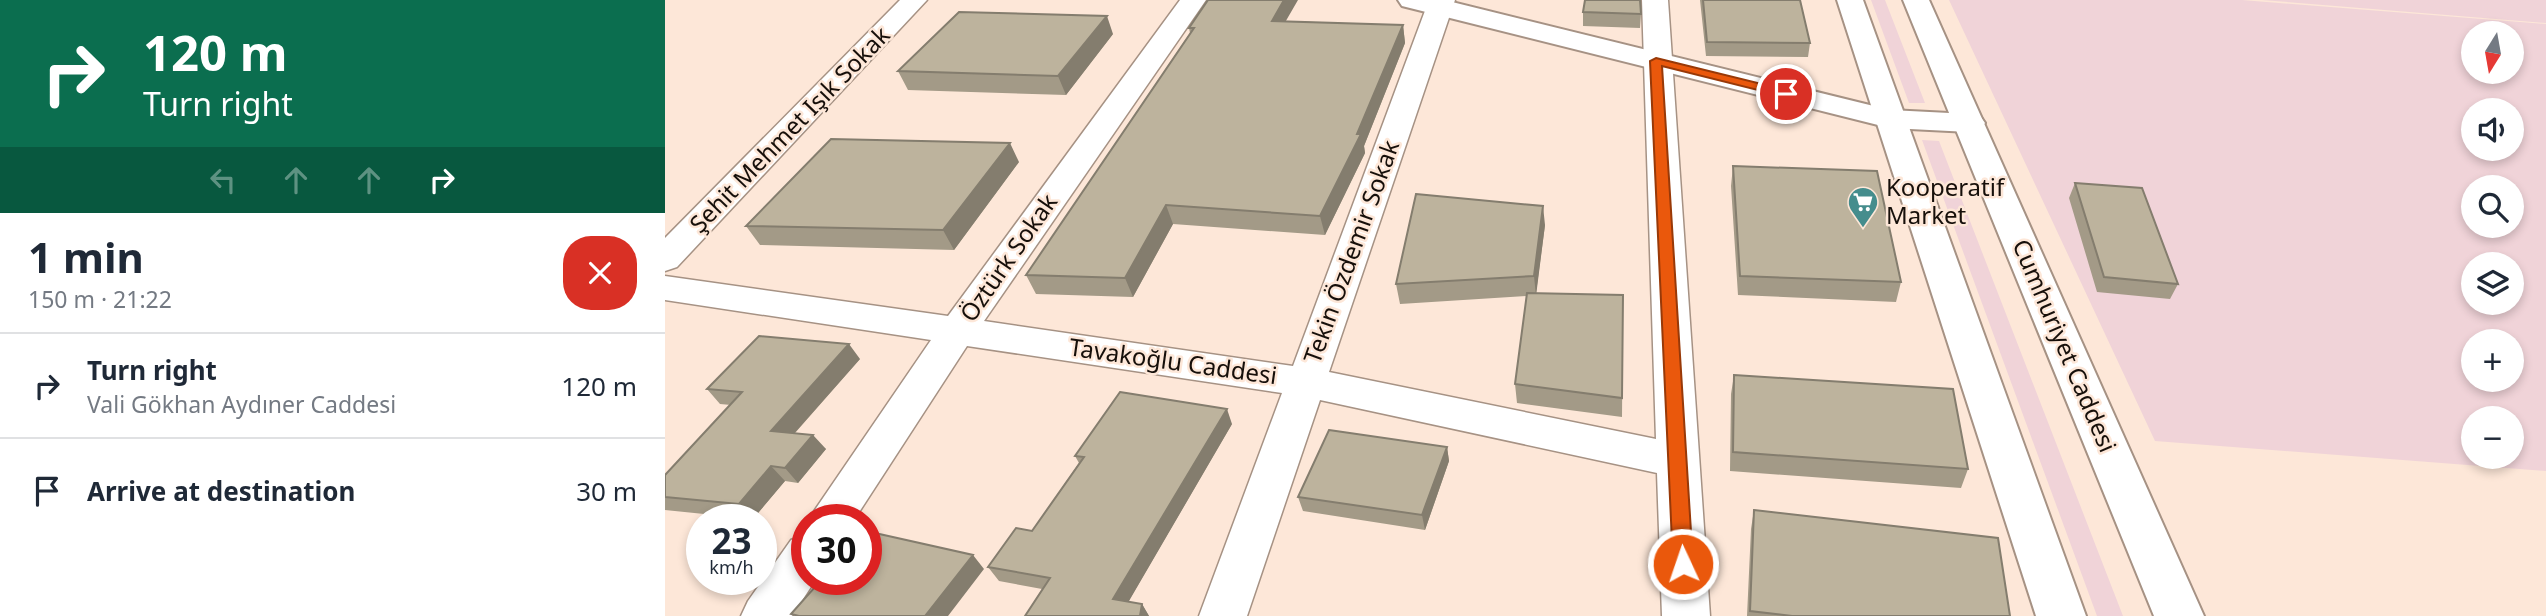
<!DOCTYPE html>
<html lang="en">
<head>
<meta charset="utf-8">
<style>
	body { margin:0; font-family:"Noto Sans",sans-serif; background:#f6f6f7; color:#1f2937; height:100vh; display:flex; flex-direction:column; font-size:26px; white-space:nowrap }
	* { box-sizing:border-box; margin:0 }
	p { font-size:23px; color:#747a83 }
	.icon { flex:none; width:38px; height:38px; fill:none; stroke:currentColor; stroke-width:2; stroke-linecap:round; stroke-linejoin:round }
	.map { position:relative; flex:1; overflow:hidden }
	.drawer { display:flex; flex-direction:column; background:#fff; width:665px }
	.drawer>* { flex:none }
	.hud { background:#0b6e4f; color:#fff; overflow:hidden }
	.needle { width:46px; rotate:191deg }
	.controls { position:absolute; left:1796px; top:21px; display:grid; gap:14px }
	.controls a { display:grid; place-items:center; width:63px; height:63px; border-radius:50%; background:#fff; box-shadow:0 4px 10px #0003; font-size:35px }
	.speed { position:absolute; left:21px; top:504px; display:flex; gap:14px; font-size:35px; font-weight:700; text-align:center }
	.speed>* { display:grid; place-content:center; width:91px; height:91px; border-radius:50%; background:#fff; box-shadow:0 4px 10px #0003; line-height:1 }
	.speed small { font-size:18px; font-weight:400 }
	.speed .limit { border:10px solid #d22; background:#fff; color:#111 }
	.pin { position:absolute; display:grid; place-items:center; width:60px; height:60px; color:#fff; margin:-30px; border:4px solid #fff; border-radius:50%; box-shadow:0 2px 7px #0007 }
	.me { position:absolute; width:77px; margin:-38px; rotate:357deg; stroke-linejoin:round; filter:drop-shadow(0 0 5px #0008) }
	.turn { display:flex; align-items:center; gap:24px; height:147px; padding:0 28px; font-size:32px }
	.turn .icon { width:91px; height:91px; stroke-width:2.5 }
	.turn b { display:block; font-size:49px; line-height:60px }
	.lanes { display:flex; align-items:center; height:66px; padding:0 28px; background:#0003; justify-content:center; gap:35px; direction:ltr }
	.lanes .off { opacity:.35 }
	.round { display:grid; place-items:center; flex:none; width:74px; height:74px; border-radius:28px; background:#f6f6f7 }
	.headline { display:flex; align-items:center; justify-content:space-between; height:119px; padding:0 28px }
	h1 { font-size:42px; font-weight:700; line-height:52px }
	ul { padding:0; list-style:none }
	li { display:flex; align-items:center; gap:21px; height:105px; padding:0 28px; border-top:2px solid #e0e1e3 }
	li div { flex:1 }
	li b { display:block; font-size:26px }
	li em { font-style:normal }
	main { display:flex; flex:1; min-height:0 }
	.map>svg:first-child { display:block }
</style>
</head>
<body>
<main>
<section class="drawer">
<div class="hud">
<div class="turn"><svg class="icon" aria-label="right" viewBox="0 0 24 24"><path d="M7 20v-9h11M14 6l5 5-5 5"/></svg><div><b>120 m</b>Turn right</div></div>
<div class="lanes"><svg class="icon off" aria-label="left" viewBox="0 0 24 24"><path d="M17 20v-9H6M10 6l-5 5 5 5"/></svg><svg class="icon off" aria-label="ahead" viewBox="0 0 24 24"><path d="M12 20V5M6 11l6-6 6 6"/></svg><svg class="icon off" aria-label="ahead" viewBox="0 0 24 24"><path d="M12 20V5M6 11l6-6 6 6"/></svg><svg class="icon" aria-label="right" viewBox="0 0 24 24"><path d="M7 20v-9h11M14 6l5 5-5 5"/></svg></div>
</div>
<div class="headline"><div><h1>1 min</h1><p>150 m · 21:22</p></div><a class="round" style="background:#d93025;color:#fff"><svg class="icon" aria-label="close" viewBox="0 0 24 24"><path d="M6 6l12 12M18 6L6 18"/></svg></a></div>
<ul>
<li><svg class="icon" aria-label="right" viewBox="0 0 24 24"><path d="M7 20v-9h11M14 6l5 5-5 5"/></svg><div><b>Turn right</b><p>Vali Gökhan Aydıner Caddesi</p></div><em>120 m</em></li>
<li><svg class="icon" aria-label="arrive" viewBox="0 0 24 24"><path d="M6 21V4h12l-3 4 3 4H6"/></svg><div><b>Arrive at destination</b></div><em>30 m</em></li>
</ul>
</section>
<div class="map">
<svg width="1881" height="616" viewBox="0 0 1881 616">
	<rect width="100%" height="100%" fill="#fde7d8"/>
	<!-- green -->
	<path fill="#f0d3d8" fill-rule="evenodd" d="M1206,0h14l40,103h-16z
		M1284,0h293l304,24v447l-391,-30zM1808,33h38v39h-38zM1808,110h38v39h-38zM1808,187h38v39h-38zM1808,264h38v39h-38zM1808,341h38v39h-38zM1808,418h38v39h-38z
		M1597,0h284v23z
		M1257,140l17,1 184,475h-26z"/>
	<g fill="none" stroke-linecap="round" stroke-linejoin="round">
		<!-- street casing -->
		<g stroke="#a69284" stroke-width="3">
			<path id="street" d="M235,0h27l-250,267 -12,4v-33z
				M515,0h26l-222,321 309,45 136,-366h26l-126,372 327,67 -14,-439h26l42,616h-48l-5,-143 -337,-73 -73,216h-48l83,-223 -315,-47 -113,174h-46l123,-180 -266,-40v-24l283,40z
				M142,534v45h9l-24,37h-51l7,-15 43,-61z"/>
		</g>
		<!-- secondary casing -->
		<g stroke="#a69284" stroke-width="4">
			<path id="secondary" d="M733,0h46l446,110 79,4 11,2 5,7 -5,7 -11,2 -79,-4 -488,-122z"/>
		</g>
		<!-- highway casing -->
		<g stroke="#a69284" stroke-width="4">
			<path id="highway" d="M1172,0h26l223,616h-50z
				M1238,0h26l275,616h-50z"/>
		</g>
		<!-- street -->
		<use href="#street" fill="#fff" fill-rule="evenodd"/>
		<!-- secondary -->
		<use href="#secondary" fill="#fff" fill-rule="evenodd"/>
		<!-- highway -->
		<use href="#highway" fill="#fff" fill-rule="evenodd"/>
	</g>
	<!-- wall -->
	<path fill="#a39a87" d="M1035,0h100l10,43 -2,14 -102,-1z
		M918,12l58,2 -1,14 -57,-2z
		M621,21l117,4 2,18 -41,103 1,7 -40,82 -152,-11 -40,73 -97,-3 -10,-19 164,-242 -1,-5z
		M448,34l-47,61 -158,-5 -10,-19z
		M354,162l-65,88 -194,-5 -14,-19z
		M1068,166l168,116 -5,20 -158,-7 -7,-109z
		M1410,183l103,101 -8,15 -73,-7 -28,-94z
		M880,225l-9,68 87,2 -1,122 -105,-14 -2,-19 12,-88 -127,8 -4,-20z
		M195,359l-65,74 31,16 -28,34 -13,-2 -32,38 -88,-9v-35l66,-70 -11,-1 -13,-15z
		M1069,375l234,94 -7,19 -231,-17 1,-77z
		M567,424l-104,178 14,2 7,12h-124l17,-27 -43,-8 -11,-14 44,-36 47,-68 -4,-7z
		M782,447l2,14 -24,69 -122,-19 -5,-14z
		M1089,510l256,106h-263l4,-87z"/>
	<!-- shaded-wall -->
	<path fill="#847d6e" d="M619,0h14l-22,38 -4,-17z
		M442,16l6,18 -47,61 -8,-19z
		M738,25l2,18 -41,103 1,7 -40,82 -5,-19 37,-82z
		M345,143l9,19 -65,88 -11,-20z
		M501,205l7,19 -40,73 -8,-19z
		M878,206l2,19 -9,71 -2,-20z
		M184,344l11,15 -76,86 -13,-14z
		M562,409l5,15 -110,189 -9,-14z
		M148,435l13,14 -28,34 -13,-15z
		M782,447l2,14 -24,69 -3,-15z
		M106,466l14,15 -32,38 -14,-15z
		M308,555l11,14 -36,47h-23z
		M477,604l7,12h-9z"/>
	<!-- building -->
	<path fill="#bdb39d" stroke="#847d6e" stroke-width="2" d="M543,0h76l-12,21 131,4 -46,109h4l-41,82 -154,-11 -41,73 -99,-3 168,-247h-5z
		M920,0h55l1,14 -58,-2z
		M1038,0h97l10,43 -103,-1z
		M294,12l148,4 -49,60 -160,-5z
		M166,139l179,4 -67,87 -197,-4z
		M1068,166l144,5 24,111 -161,-6z
		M1410,183l67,5 36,96 -74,-7z
		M751,194l127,12 -9,70 -138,8z
		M862,293l96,2 -1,103 -107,-14z
		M94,336l90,8 -78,87 42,4 -28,33 -14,-2 -32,38 -74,-7v-22l77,-83 -35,-3z
		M1069,375l219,14 15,80 -235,-17z
		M455,392l107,17 -114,190 29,5 -2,12h-115l25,-38 -62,-11 28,-39 16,3 52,-74 -9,-1z
		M664,430l118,17 -25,68 -124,-18z
		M1089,510l244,28 12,78h-218l-42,-5z
		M201,531l107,24 -48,61h-126l-8,-2 31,-35h44z"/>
	<!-- route -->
	<path fill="#ea580c" stroke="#983908" stroke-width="2" d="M991,58l134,33 2,3 -6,3 -124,-31 31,498 -3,6 -7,3 -7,-3 -3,-6 -23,-503z"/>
	<!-- icons -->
	<defs>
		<g id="supermarket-pin" transform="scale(1.575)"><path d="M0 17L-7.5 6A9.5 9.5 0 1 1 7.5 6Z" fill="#458d8d" stroke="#fde7d8"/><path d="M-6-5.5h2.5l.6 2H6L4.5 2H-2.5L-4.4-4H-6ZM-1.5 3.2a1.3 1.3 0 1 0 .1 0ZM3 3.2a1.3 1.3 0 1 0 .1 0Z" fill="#fff"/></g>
	</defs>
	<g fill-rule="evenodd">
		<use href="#supermarket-pin" x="1198" y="202"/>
	</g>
	<g text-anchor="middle" stroke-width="5" stroke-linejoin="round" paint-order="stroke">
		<!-- street labels -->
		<g font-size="24" fill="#160f0a" stroke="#fde7d8">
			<text transform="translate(125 130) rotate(-46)" y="8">Şehit Mehmet Işık Sokak</text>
			<text transform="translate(687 252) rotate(-70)" y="8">Tekin Özdemir Sokak</text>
			<text transform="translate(344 258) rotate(-55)" y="8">Öztürk Sokak</text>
			<text transform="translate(1399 346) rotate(67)" y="8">Cumhuriyet Caddesi</text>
			<text transform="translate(508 362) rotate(8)" y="8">Tavakoğlu Caddesi</text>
		</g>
		<!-- poi labels -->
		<g font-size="24" fill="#160f0a" stroke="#fde7d8" text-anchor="start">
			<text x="1221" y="196">Kooperatif<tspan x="1221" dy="28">Market</tspan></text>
		</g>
	</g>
</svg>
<div class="controls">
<a><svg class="needle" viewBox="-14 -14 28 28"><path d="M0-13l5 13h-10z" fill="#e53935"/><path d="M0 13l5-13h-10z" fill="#747a83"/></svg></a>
<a><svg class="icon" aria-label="sound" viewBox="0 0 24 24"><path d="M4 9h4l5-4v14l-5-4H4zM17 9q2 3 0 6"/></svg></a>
<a><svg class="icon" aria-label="search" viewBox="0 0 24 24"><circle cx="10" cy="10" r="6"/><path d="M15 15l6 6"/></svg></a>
<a><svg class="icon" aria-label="layers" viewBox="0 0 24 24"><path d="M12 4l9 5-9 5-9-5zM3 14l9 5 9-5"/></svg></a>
<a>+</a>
<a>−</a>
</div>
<div class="speed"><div>23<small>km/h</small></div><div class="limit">30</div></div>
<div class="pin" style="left:1121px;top:94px;background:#d93025"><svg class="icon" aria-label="arrive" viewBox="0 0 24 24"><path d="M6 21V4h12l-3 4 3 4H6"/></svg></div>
<svg class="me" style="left:1018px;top:564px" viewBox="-20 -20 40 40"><circle r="17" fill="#ea580c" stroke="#fff" stroke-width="3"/><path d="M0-11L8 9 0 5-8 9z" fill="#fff"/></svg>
</div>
</main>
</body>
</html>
